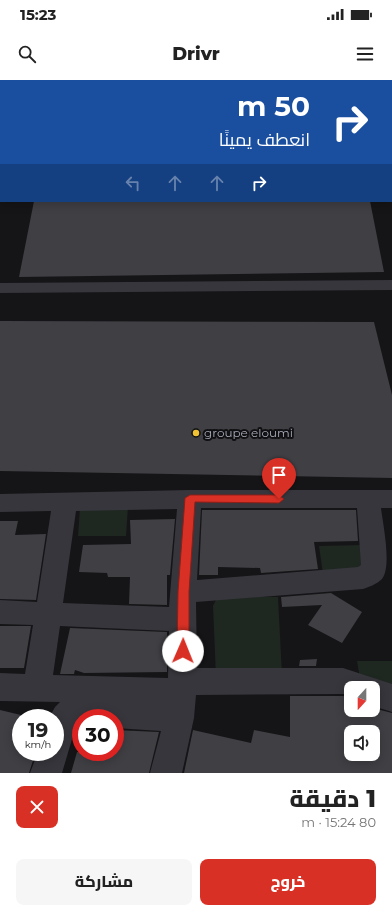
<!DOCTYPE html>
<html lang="ar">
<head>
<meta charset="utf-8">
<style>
	body { margin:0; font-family:Montserrat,Cairo,sans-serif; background:#f6f6f6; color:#222; direction:rtl; height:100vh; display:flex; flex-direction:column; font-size:15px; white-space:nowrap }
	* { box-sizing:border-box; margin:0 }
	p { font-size:13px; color:#767676 }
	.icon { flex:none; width:22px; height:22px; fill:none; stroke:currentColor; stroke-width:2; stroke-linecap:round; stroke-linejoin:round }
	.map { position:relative; height:693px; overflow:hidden; direction:ltr }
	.panel { display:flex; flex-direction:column; background:#fff; flex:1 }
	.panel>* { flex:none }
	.hud { position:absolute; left:0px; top:0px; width:392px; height:122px; box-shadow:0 2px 10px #0003; direction:rtl; background:#1a4fa0; color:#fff; overflow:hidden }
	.needle { width:26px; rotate:201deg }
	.tools { position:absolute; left:344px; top:601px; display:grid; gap:8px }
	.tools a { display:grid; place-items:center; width:36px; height:36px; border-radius:8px; background:#fff; box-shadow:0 2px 10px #0003; font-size:20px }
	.speed { position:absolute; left:12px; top:629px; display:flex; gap:8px; font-size:20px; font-weight:700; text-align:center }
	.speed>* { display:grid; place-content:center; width:52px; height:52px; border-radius:50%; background:#fff; box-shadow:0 2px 10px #0003; line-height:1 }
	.speed small { font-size:10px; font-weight:400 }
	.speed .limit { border:6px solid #d22; background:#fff; color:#111 }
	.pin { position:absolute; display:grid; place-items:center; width:34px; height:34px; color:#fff; margin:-41px -17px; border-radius:50% 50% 50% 0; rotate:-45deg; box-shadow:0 0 4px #0007 }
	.pin .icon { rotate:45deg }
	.me { position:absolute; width:44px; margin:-22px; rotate:1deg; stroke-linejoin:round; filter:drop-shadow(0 0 3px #0008) }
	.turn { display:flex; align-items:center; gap:14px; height:84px; padding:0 16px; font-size:18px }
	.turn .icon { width:52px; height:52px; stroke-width:2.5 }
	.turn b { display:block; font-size:28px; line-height:34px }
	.lanes { display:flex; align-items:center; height:38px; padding:0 16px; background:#0003; justify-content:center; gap:20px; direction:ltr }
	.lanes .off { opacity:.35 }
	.round { display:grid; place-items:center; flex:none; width:42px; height:42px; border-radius:8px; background:#f6f6f6 }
	.headline { display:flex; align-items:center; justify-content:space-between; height:68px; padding:0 16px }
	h1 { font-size:24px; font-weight:800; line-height:30px }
	.button { display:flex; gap:8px; margin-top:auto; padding:8px 16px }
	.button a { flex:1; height:46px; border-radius:8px; background:#d93025; color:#fff; font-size:16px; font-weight:800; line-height:46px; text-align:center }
	.button a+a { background:#f6f6f6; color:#222 }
	.status { display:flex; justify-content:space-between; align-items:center; height:28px; padding:0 20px; background:#fff; direction:ltr }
	.status svg { height:11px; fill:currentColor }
	header { display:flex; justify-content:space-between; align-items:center; height:52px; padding:0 16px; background:#fff; font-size:18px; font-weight:800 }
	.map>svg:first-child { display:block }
</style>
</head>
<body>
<div class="status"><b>15:23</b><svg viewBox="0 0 49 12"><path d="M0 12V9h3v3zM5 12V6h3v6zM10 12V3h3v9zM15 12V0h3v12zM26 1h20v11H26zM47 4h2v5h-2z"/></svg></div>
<header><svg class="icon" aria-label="menu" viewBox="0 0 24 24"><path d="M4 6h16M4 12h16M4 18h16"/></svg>Drivr<svg class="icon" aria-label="search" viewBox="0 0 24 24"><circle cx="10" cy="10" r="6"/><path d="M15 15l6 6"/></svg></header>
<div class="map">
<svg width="392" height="693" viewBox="0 0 392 693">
	<rect width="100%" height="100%" fill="#151517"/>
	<!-- green -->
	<path fill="#1f2721" d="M128,427l-2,29h-48l2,-28z
		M362,465l2,28 -41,1 -4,-28z
		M218,516l60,1 4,78 -66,3 -3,-72z
		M357,581h35v32l-31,-9z"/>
	<!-- water -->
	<path fill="#2b323b" d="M0,0h122l-121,1v60z"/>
	<!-- building -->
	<path fill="#3f3f44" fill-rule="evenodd" d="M34,121h336l14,71 -365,5z
		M0,241l374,1 18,73v83l-392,-7z
		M202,430h154l2,31 -44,1 4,27 -57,4 -1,-5 -42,-1v8h-19z
		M175,439l-5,56h-3v30l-38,-1 1,-27h-22l-1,-4 -28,-1 4,-27 48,-1 -1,-24z
		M0,441h18l-3,14 31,-1 -10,66 -36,-1z
		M331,513l31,19 -20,31 -34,-18 14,-20 -40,2 -1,-10z
		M0,546h31l-7,42h-24z
		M70,548l97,4v40l-83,1 -9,-3 -1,4h-14z
		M317,579l-1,7h-17l1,-6z
		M290,616h53l8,2v12h22v-2l19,5v60h-208l9,-43 58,13 3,-13 36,7zM351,652h22v22h-22z
		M0,630l21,5v37l14,2 -6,19h-29z
		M115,650l44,2 -10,41h-78l6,-21h38z"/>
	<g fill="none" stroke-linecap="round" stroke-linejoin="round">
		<!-- minor -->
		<path fill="#36363c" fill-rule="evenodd" d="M392,200v10l-392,3v-10z
			M190,410h202v18h-11c2,17 11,58 1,71 -5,5 -13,8 -19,10l-167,13 1,66h146l49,16v28l-19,-6v-18h-22v9l-8,-3 -147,1 -2,23 -12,55h-32l11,-42 -46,-3v-10h-34v8h-4l-2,3 -13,44h-32l8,-21h17v-34h-6l6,-11 5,-5 -60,-1v-28l25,1 8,-49 -33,-1v-24l37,2 14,-91 -51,1v-18zM201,428h156l4,57 -3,2 -161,13zM177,429l-8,98 -106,-4 13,-92zM60,546l109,5 -1,47 -115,-3z"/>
	</g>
	<!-- route -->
	<path fill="#d93025" stroke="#8d1f18" d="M190,415h89l5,4 -5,4 -84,-1 -6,90v59l-2,4 -4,1 -4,-1 -2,-4 1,-59 7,-94z"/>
	<!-- markers -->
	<circle fill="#f1c333" stroke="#101012" stroke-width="1.5" cx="196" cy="353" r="4"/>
	<g text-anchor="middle" stroke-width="4" stroke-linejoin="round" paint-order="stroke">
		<!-- poi labels -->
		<g font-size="12" fill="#a7aab7" stroke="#101012" text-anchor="start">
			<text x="204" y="357">groupe eloumi</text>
		</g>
	</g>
</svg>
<div class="tools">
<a><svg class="needle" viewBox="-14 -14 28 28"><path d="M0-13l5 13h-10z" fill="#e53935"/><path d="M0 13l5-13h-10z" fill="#767676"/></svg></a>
<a><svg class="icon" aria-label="sound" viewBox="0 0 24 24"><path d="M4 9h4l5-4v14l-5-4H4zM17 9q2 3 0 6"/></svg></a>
</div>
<div class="speed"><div>19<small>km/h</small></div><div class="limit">30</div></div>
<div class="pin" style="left:279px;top:419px;background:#d93025"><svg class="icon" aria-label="arrive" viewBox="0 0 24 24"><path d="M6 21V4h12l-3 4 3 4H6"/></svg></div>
<svg class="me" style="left:183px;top:571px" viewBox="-20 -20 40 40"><circle r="19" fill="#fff"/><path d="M0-13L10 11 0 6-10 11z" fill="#d93025"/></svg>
<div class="hud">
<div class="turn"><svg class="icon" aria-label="right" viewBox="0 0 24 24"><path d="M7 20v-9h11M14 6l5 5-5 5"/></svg><div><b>50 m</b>انعطف يمينًا</div></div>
<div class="lanes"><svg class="icon off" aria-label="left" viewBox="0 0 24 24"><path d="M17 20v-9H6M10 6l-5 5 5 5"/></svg><svg class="icon off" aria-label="ahead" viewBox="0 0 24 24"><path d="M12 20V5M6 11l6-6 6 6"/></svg><svg class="icon off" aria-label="ahead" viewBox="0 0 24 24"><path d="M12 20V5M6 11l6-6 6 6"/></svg><svg class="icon" aria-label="right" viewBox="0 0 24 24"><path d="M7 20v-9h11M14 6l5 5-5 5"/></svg></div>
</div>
</div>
<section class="panel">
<div class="headline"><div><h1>1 دقيقة</h1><p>80 m · 15:24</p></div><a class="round" style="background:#d93025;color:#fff"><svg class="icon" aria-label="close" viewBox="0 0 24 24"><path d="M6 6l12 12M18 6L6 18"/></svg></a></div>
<div class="button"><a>خروج</a><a>مشاركة</a></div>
</section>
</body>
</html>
